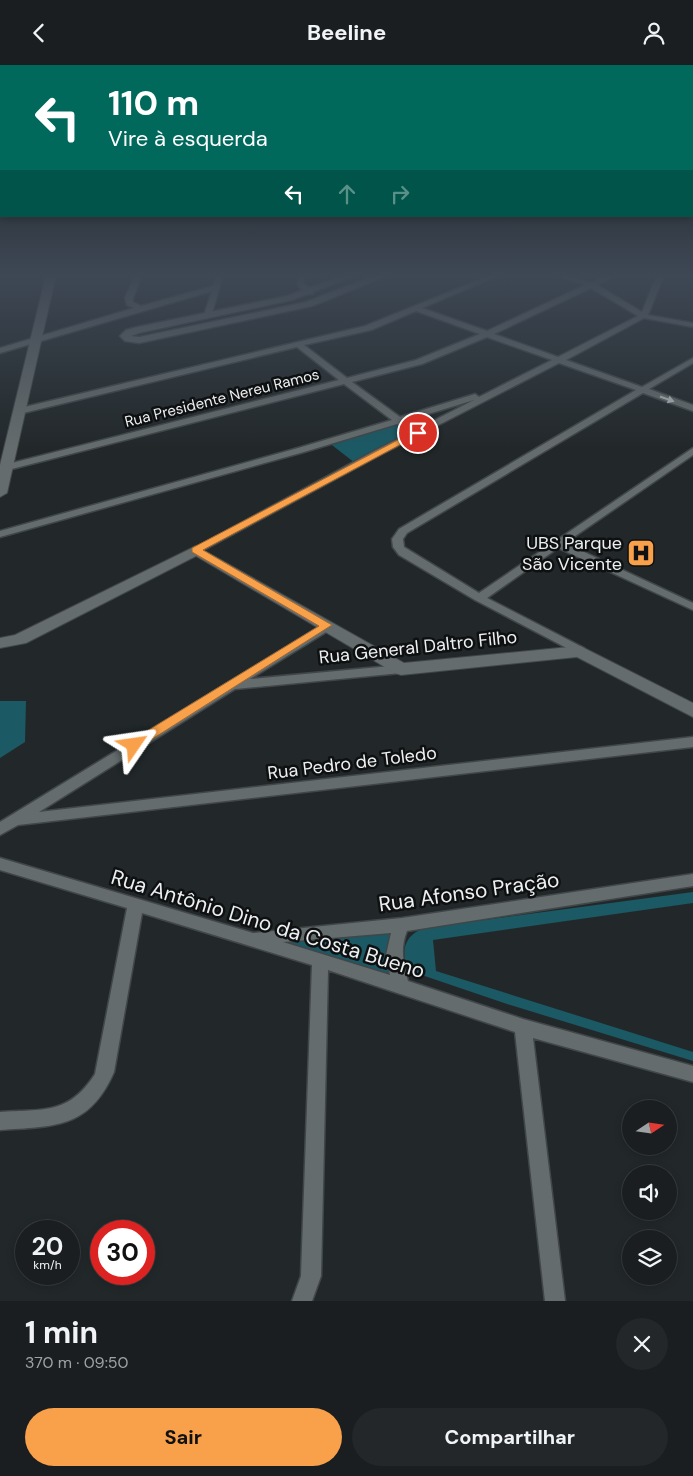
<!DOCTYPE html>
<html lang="pt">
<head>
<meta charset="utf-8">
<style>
	body { margin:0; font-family:"DM Sans",sans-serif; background:#232729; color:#f1f3f6; height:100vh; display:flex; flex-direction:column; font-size:19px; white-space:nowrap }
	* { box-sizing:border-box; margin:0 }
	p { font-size:16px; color:#9fa2a5 }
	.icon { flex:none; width:28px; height:28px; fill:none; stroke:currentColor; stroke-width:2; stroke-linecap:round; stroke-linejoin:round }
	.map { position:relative; height:1236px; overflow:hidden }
	.sheet { display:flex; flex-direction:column; background:#1a1e20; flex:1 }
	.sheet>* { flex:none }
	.guide { position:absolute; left:0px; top:0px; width:694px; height:152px; box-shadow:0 2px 8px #0003,0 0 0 1px #383c3e; background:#00695c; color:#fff; overflow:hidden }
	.needle { width:32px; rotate:77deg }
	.controls { position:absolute; left:622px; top:1035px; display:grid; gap:10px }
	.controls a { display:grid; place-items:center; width:55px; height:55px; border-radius:50%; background:#1a1e20; box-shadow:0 2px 8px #0003,0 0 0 1px #383c3e; font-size:25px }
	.speed { position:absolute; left:15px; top:1155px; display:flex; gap:10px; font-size:25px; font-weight:700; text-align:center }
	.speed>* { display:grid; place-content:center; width:65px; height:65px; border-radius:50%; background:#1a1e20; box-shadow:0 2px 8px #0003,0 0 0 1px #383c3e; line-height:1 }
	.speed small { font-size:12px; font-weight:400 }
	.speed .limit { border:8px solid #d22; background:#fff; color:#111 }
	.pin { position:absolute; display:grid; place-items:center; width:42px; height:42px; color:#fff; margin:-21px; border:2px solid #fff; border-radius:50%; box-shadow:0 1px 5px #0007 }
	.me { position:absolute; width:55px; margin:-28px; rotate:58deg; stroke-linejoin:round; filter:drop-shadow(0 0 4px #0008) }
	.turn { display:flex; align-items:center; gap:18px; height:105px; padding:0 25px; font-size:22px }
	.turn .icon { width:65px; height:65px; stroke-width:2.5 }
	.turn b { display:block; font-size:35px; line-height:42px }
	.lanes { display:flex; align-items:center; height:48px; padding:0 25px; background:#0003; justify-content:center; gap:25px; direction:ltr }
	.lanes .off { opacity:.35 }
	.round { display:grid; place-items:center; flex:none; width:52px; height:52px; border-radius:26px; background:#232729 }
	.overview { display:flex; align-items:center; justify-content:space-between; height:85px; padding:0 25px }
	h1 { font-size:30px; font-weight:700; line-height:38px }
	.cta { display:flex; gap:10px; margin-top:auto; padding:10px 25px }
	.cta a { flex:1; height:58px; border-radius:30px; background:#f8a14a; color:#111; font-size:20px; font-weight:700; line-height:58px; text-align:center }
	.cta a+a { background:#232729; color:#f1f3f6 }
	header { display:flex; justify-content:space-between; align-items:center; height:65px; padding:0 25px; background:#1a1e20; font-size:22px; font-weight:700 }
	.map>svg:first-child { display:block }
</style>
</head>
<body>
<header><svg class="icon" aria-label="back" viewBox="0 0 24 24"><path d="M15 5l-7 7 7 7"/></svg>Beeline<svg class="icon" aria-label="person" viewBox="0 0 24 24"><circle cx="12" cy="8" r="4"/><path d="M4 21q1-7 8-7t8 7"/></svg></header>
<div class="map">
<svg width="693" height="1236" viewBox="0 0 693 1236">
	<rect width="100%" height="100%" fill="#22282a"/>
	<!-- green -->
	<path fill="#1b5964" d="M398,355l20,13 -63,30 -27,-21z
		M0,636h26l-1,41 -25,16z
		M693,827v11l-260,37 3,31 257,81v9l-186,-57 -97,-33c-11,-17 -6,-37 15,-43z
		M391,865l-1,28 7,23 -126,-41z"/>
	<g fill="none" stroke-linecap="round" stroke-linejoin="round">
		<!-- minor casing -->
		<g stroke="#414748" stroke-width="3">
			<path id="minor" d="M135,210h7l-9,23v4l8,4 72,-20 4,-11h6l-12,42 -7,-2 8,-24 -212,62v-5l134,-40 -7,-3 -2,-7z
				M298,210h6v9l9,6v4h-6l-9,-8z
				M491,210h9l-78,33 65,23 98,-46 -30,-10h11l25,8 16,-8h9l-19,10 45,27 15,-37h7l-16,40 45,8v4l-49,-9 -78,42 76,27 51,-29v5l-44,26 44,16v6l-50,-18 -236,140 -4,6 1,8 75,46 214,-145v7l-128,88 128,60v7l-135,-62 -71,50 97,50 2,3 -2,3 -4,1 -105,-55 -76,-45 -6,-8 -1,-8 7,-10 237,-139 -77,-27 -179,92 -180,97 -4,1 -5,-3 183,-99 100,-51 -69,21 2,3 -1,2 -3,1 -6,-3 -93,28 -304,85v-6l298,-83 94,-28 -48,-36 -344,88v-6l339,-86 -42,-33 -278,67 -4,-3 1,-2 349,-83zM591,223l47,28 -80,41 -64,-23zM416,246l64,23 -64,26 -69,18 -43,-33 67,-15zM487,272l65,23 -73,37 -4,-3 -75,23 -48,-35 70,-18z
				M327,557l4,1 2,3 -2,3 -81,50 151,-14 6,4 -6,4 -166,16 -196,123 654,-75v10l-675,78 -18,10v-13z
				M0,793l253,75 149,-15 291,-44v12l-286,45c-7,17 -4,32 1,50l115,38 170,47v16l-160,-44 32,263h-20l-30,-269 -187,-62 -7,306 -9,25h-20l9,-25 11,-311 -170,-52 -28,159c-25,57 -59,54 -114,58v-18c43,-3 69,3 95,-38l32,-166 -127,-38zM391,868l-5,22 4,20 -107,-33z"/>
		</g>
		<!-- tertiary casing -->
		<g stroke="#414748" stroke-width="3">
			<path id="tertiary" d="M344,210h13l-65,25 -153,33 -8,3 8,1 167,-35 70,-27h13l-77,31 -173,37 -14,-2 -5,-5 6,-6 11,-3 150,-31z"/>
		</g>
		<!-- secondary casing -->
		<g stroke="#414748" stroke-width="2">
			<path id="secondary" d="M46,210h10l-49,218 -7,4v-32z
				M196,481l208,117 176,-17 113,57v14l-116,-60 -176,18 -6,-2 -199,-117 -170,87 -26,5v-10l15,-3z"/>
		</g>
		<!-- minor -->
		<use href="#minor" fill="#656c6d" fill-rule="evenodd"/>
		<!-- tertiary -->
		<use href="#tertiary" fill="#656c6d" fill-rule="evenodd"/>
		<!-- secondary -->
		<use href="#secondary" fill="#656c6d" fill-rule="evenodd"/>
	</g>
	<!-- one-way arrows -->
	<defs><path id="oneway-solid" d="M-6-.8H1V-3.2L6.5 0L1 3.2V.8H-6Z" transform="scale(1.25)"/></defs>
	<use fill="#b6bbbc" href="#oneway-solid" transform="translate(667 334) rotate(19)"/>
	<!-- sky -->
	<linearGradient id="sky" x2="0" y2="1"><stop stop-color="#131617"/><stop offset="0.55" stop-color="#3e4855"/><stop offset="1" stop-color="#3e4855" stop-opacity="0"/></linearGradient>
	<rect width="693" height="383" fill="url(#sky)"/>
	<!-- route -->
	<path fill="#f8a14a" stroke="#a16930" d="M415,366l7,2 -219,117 129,75 -194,123h-9l-1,-3 1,-3 190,-116 -127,-74v-4z"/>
	<!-- icons -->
	<defs>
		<g id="hospital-square" transform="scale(1.4375)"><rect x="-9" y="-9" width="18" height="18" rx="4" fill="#f8a14a" stroke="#0e1011"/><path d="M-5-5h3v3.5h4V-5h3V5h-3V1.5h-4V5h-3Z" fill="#111"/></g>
	</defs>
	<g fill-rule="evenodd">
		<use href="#hospital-square" x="641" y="488"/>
	</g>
	<g text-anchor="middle" stroke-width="5" stroke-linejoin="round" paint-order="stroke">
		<!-- far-street labels -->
		<g font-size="15" fill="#ecf0f1" stroke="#0e1011">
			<text transform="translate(222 333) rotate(-14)" y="5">Rua Presidente Nereu Ramos</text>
		</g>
		<!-- poi labels -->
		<g font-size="18" fill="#ecf0f1" stroke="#0e1011" text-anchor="end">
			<text x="622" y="484">UBS Parque<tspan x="622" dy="21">São Vicente</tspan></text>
		</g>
		<!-- street labels -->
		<g font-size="18" fill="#ecf0f1" stroke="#0e1011">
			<text transform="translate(418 582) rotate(-6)" y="6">Rua General Daltro Filho</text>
			<text transform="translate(352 698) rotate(-7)" y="6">Rua Pedro de Toledo</text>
		</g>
		<!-- near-street labels -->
		<g font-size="21" fill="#ecf0f1" stroke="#0e1011">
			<text transform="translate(469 827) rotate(-8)" y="7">Rua Afonso Pração</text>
			<text transform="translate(268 859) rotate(17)" y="7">Rua Antônio Dino da Costa Bueno</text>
		</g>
	</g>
</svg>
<div class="controls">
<a><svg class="needle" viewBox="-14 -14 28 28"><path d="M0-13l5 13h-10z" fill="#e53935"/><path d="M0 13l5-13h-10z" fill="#9fa2a5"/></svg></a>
<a><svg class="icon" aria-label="sound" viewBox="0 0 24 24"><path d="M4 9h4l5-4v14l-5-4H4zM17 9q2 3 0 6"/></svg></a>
<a><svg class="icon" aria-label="layers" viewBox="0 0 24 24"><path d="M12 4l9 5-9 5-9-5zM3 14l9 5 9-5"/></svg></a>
</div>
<div class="speed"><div>20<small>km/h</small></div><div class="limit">30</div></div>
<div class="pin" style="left:418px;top:368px;background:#d93025"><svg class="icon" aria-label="arrive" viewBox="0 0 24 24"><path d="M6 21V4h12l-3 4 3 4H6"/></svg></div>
<svg class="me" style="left:134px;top:680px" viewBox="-20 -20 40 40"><path d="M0-17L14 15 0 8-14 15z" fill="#f8a14a" stroke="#fff" stroke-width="4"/></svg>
<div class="guide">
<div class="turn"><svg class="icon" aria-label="left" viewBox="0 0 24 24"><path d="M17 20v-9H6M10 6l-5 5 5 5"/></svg><div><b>110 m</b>Vire à esquerda</div></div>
<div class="lanes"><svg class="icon" aria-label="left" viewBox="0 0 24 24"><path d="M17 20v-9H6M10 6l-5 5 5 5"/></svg><svg class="icon off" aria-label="ahead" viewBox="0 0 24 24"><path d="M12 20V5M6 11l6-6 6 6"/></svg><svg class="icon off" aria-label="right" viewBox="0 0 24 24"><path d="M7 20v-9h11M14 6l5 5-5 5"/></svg></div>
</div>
</div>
<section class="sheet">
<div class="overview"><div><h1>1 min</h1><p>370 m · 09:50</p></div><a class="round"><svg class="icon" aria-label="close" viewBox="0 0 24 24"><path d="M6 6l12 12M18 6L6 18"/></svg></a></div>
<div class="cta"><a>Sair</a><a>Compartilhar</a></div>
</section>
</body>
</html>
